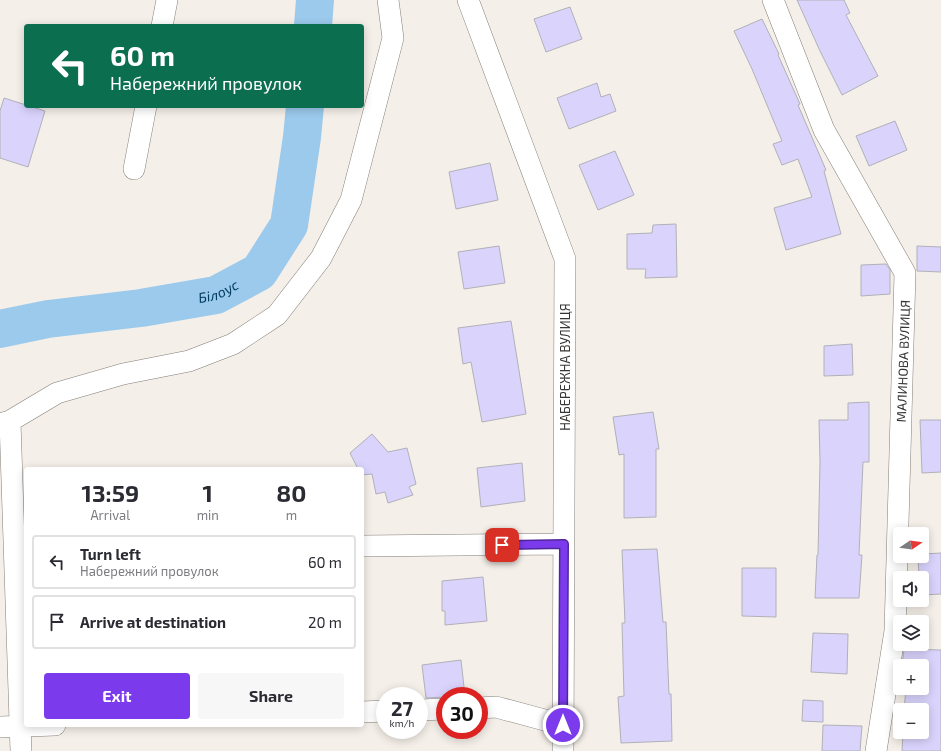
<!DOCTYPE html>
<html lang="en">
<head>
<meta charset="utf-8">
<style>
	body { margin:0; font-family:"Exo 2",sans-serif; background:#f7f7f7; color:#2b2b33; height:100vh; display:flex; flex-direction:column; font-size:15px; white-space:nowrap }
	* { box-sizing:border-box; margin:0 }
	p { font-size:13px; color:#7c7c81 }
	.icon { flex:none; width:22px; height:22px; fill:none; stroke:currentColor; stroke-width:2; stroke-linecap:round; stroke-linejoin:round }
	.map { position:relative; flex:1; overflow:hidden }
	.sheet { position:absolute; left:24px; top:467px; width:340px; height:260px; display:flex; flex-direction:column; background:#fff; border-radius:4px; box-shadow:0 2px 10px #0003 }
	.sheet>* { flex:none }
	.banner { position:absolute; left:24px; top:24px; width:340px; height:84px; border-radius:4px; box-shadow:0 2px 10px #0003; background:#0b6e4f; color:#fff; overflow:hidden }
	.needle { width:26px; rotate:77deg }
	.tools { position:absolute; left:893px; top:527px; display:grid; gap:8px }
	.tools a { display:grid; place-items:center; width:36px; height:36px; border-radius:4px; background:#fff; box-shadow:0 2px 10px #0003; font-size:20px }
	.speed { position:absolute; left:376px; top:687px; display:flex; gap:8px; font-size:20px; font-weight:700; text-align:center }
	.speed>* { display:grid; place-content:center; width:52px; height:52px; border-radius:50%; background:#fff; box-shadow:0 2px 10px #0003; line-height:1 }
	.speed small { font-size:10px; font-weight:400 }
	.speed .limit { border:6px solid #d22; background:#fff; color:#111 }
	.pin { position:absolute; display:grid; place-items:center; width:34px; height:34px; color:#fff; margin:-17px; border-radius:8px; box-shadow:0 2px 6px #0006 }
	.me { position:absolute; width:44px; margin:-22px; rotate:0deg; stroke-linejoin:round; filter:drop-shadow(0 0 3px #0008) }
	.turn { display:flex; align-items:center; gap:14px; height:84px; padding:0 20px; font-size:18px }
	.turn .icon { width:52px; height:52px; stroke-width:2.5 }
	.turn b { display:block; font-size:28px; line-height:34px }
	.eta { display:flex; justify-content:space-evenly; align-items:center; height:68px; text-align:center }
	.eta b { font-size:24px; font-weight:700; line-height:28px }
	.primary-button { display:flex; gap:8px; margin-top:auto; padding:8px 20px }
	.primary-button a { flex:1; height:46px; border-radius:4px; background:#7c3aed; color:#fff; font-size:16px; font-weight:700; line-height:46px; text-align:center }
	.primary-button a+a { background:#f7f7f7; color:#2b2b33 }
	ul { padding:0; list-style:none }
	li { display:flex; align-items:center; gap:12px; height:54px; margin:0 8px 6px; padding:0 12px; border:2px solid #e1e1e2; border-radius:4px }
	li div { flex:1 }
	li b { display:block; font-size:15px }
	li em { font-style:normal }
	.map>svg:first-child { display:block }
</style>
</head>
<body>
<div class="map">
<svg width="941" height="751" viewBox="0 0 941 751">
	<rect width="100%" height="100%" fill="#f5efe9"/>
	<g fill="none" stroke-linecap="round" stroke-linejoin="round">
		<!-- river -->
		<g stroke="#9bcaec" stroke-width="38">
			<path d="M313,26l2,-26"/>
			<path id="s1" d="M0,329l48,-10 93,-11 75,-13 43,-23 30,-47 13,-88 3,-31"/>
		</g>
	</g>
	<!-- building -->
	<path fill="#dad4fd" stroke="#b1b0b8" d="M797,0h47l6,13 -4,2 32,61 -36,19 -22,-44z
		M570,7l12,32 -36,13 -12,-33z
		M762,19l17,35 -1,1 22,49 -2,1 28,65 -2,1 17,63 -55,16 -12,-42 38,-11 -14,-38 -16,6 -9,-21 9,-3 -30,-72 -18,-38z
		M597,83l4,14 9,-3 6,17 -47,18 -12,-31z
		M4,98l41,13 -17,56 -28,-9v-47z
		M895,121l12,29 -38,16 -13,-30z
		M615,151l19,44 -36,15 -19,-45z
		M490,163l8,37 -42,9 -7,-37z
		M676,224l1,53 -32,1 1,-9h-19v-35l25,-1 1,-8z
		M499,246l6,37 -41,6 -6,-37z
		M917,246l24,1v25l-24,-1z
		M886,264l4,6v24l-29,2v-31z
		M511,321l15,93 -44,8 -11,-60 -8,2 -5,-36z
		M852,344l1,31 -29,1v-30z
		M869,402v60h-6l-4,93h3l-3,43h-44l2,-43h1l2,-93 -1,-42h29v-17z
		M653,412l6,37h-3v68l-32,1v-64l-5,1 -6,-38z
		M920,420h21v52l-19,1z
		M372,434l16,18 19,-4 9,36 -7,3 4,8 -25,8 -3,-11 -9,2 -4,-20 -10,1v-6h-4l-8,-16z
		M522,463l3,38 -44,6 -4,-39z
		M657,549l6,73h3l3,72h2l1,47 -51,2 -3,-46 6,-1 -2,-73h3l-3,-73z
		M941,553v41l-19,1v-17h-3l-1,-22h4v-2z
		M742,568h34v49l-34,-1z
		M483,577l4,44 -42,4v-14h-3v-30z
		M813,633l35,1 -1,40 -36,-2z
		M904,649l37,1v101h-39l1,-19h19v-22h-18l2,-22h16v-22h-20z
		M461,660l4,36 -39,2 -4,-33z
		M803,700l20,1v21l-21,-1z
		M823,725l39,1 -2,25h-38z"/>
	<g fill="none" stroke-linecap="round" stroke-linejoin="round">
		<!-- minor casing -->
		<g stroke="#847e79" stroke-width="22">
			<path id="minor" d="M468,0l97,259 -2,492
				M773,0l51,130 81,143 -10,358 -19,120
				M162,26l5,-26
				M134,169l12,-63
				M10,421l11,330
				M0,424l10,-3 47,-28 66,-19 66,-13 44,-17 44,-29 44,-57 30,-58 42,-162 -5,-38
				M362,546l202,-2
				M479,708l17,-1 67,18
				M419,710l26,-1
				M362,712l23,-1
				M0,727l55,-2"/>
		</g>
		<!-- minor -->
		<use href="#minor" stroke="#fff" stroke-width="21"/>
	</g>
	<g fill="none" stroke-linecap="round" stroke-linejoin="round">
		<!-- route casing -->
		<g stroke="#51269a" stroke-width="10">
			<path id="route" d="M502,545l62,-1 -1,181"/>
		</g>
		<!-- route -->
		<use href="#route" stroke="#7c3aed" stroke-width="7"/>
	</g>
	<g text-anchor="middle" stroke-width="3" stroke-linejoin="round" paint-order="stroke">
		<!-- street labels -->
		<g font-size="13" fill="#383634" stroke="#fff">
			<text transform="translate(903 361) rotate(-88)" y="5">МАЛИНОВА ВУЛИЦЯ</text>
			<text transform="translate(565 367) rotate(-90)" y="5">НАБЕРЕЖНА ВУЛИЦЯ</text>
		</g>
		<!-- water labels -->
		<g font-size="14" font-style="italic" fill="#003c5d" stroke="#fff">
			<text dy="5" stroke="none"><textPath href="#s1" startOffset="222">Білоус</textPath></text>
		</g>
	</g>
</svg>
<div class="tools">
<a><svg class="needle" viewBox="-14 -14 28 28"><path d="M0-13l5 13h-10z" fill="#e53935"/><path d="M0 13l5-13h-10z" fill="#7c7c81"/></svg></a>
<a><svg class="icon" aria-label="sound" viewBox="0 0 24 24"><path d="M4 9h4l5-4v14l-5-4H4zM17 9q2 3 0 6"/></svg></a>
<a><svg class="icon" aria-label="layers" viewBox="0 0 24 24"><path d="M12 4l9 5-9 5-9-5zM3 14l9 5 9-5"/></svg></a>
<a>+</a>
<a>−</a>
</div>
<div class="speed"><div>27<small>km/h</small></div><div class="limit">30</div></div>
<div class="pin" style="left:502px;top:545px;background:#d93025"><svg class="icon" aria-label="arrive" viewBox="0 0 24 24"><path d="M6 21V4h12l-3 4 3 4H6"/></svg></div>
<svg class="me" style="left:563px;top:725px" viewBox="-20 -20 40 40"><circle r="17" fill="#7c3aed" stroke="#fff" stroke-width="3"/><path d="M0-11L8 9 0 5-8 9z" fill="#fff"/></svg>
<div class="banner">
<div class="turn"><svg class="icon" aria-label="left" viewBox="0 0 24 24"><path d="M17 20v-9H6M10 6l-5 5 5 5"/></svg><div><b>60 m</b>Набережний провулок</div></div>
</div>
<section class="sheet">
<div class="eta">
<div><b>13:59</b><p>Arrival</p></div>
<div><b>1</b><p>min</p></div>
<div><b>80</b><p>m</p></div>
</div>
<ul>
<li><svg class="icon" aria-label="left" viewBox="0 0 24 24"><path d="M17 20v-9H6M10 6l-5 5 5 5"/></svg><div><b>Turn left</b><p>Набережний провулок</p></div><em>60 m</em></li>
<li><svg class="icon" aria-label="arrive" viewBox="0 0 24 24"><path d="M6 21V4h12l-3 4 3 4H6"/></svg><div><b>Arrive at destination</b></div><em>20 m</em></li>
</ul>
<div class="primary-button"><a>Exit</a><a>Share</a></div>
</section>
</div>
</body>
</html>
